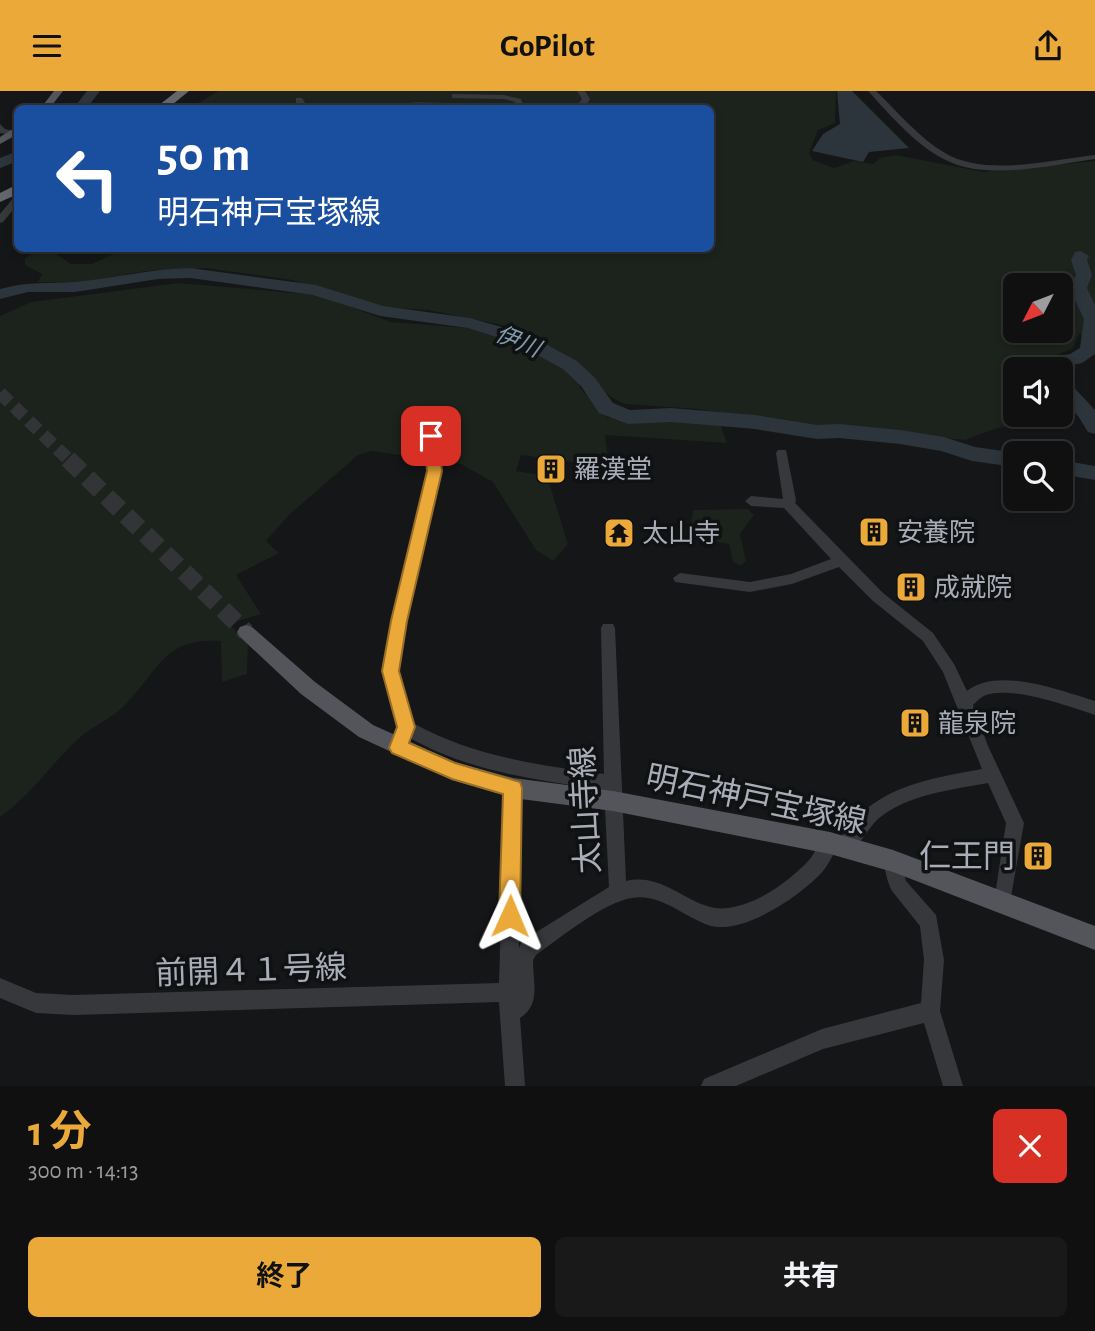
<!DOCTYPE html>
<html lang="ja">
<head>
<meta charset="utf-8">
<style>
	body { margin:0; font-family:"Alegreya Sans","Noto Sans JP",sans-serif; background:#19191a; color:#f1f3f6; height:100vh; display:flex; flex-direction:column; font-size:26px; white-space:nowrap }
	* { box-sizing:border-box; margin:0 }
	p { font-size:23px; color:#9c9d9f }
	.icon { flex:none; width:38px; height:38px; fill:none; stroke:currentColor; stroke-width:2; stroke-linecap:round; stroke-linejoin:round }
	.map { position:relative; height:995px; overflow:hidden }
	.details { display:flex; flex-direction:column; background:#101011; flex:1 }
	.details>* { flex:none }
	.top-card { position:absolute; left:14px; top:14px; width:700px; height:147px; border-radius:10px; box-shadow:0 4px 10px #0003,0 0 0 2px #303031; background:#1a4fa0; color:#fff; overflow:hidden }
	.needle { width:46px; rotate:228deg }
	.tools { position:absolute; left:1003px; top:182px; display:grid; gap:14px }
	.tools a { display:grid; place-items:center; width:70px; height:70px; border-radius:10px; background:#101011; box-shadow:0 4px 10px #0003,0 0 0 2px #303031; font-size:35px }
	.pin { position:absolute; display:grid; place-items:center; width:60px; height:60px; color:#fff; margin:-30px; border-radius:14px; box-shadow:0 4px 10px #0006 }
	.me { position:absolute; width:77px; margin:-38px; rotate:1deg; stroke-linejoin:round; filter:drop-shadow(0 0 5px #0008) }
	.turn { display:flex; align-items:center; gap:24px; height:147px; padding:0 28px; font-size:32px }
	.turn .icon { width:91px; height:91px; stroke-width:2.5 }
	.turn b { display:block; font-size:49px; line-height:60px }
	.round { display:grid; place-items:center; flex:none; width:74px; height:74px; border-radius:10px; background:#19191a }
	.head { display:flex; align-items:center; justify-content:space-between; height:119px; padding:0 28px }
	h1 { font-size:42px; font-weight:700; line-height:52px; color:#eba93a }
	.cta { display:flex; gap:14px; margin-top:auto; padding:14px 28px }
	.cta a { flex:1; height:80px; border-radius:10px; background:#eba93a; color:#111; font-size:28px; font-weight:700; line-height:80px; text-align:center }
	.cta a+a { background:#19191a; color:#f1f3f6 }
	header { display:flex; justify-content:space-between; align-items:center; height:91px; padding:0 28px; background:#eba93a; color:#111; font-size:32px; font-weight:700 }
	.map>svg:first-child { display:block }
</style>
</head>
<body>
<header><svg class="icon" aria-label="menu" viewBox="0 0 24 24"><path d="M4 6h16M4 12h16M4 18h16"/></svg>GoPilot<svg class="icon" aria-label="share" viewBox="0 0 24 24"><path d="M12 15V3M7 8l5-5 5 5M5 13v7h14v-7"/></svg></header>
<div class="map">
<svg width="1095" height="995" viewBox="0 0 1095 995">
	<rect width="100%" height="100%" fill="#151617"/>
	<!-- green -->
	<path fill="#1c221c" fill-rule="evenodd" d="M218,0h618l-1,32 -17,7 -9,23 4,7 21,8 20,-7 19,3 7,-6 16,-3 88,17 111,-11v188l-16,-16 -6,15 -39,17v4h-19v46l25,1 -11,7 -32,5 -32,12 -155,-13 -112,-18 -74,-5 -13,-7 -49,-44 -55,-27 -79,-16 -45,-3 -91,-27 -87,-12 -59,3 -69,12 -39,-1 4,-8 -17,-9v-7l12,-6 19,2 15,10h21l32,-15h586v-140l-531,-1 21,-6zM1015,194h45v46h-45z
		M179,192l140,12 72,27 78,6 57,19 20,10 31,20 4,12 27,29 63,-1 49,6 7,20 -122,-8 4,32 -88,-12 -5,16 31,5 21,68 -15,17 -17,-11 -43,-68 -32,-18 -90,-13 -13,4 -69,60 -23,26 13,12 -43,22 25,39 -32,10 19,20 -1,30 -25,8 -1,-41c-60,-3 -62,31 -97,65 -14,14 -34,21 -48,35 -26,25 -46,55 -76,76v-501l31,-14z
		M748,418l6,6 -14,19 6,27 -5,5 -8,-4 -4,-18 -12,-2 -6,-11 -20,1 -3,12 -13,-3 -2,-10 18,-5 2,-16z"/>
	<!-- water -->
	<path fill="#2c353b" d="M837,0h15l57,57 -40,4 -6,10 -51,-11 11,-17 17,-10z
		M417,11l64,2 22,4h-103l1,-4z"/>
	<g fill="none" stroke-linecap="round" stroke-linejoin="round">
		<!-- river -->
		<path fill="#2c353b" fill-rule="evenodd" d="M87,0h13l-14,18h-13z
			M18,60v10l-18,7v-10z
			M1081,160l8,5 -2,4 5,15 -5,13 8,17v49l-13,9 -20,4 -2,4 -17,-2 3,-11 24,-4 10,-6 4,-29 -15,-31 7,-13 -5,-15 4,-8z
			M190,177l126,17 67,21 87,12 59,17 48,26 18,17 18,25 17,7 41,-2 84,7 62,10 22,-1 61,6 44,7 31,10 42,6 -2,14 -43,-6 -31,-10 -41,-7 -61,-6 -22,1 -62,-10 -84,-7 -43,2 -29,-11 -18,-27 -18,-17 -48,-26 -47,-15 -88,-12 -67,-21 -123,-17 -32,1 -83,13h-47l-28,7v-10c30,-8 47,-5 76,-7 38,-4 75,-13 114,-14z
			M1060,287l7,2 28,30v24l-7,-2 -10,-16 -18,-20z
			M1060,369l35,6v14l-35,-6z"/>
		<!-- major-tunnel-far1 -->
		<path stroke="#323437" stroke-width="13" stroke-dasharray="13 7" stroke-linecap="butt" d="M0,302l69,67"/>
		<!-- major-tunnel -->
		<path stroke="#323437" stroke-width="18" stroke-dasharray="18 9" stroke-linecap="butt" d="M68,368l178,173"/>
		<!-- minor -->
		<path fill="#37383c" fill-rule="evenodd" d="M577,0h8l5,8 -4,7 -23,3 17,-7 2,-3z
			M868,0h8c22,21 43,47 69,62 40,24 106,7 150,2v4c-43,6 -105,21 -145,3 -31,-13 -59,-46 -82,-71z
			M455,3l49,1 17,4 4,10h-7l-3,-7 -11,-3 -52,-1v-4z
			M296,7h6l7,11h-8l-5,-5z
			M352,13l14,5h-48l3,-2z
			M0,33l5,5 13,3v4l-18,-3z
			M15,105h3v8l-15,18 -3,1v-9z
			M431,341l6,4 4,35 -35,150 -7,50 14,52c59,33 124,42 191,51l-3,-146 2,-4h10l2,4 11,253c41,-10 66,32 102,27 30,-4 62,-27 82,-49 7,-9 9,-20 20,-24l6,2 2,5c34,-55 85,-62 144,-73l-39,-97 -20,-31 -50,-40 -34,-34 -47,17 -42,8 -75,-10 -2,-4 7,-5 70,9 41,-8 40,-15 -47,-51 -33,-2 -6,-5 6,-5 32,3 -7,-46 2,-3h8l10,50 -1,3 88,90 50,40 21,31 13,27c31,-25 94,0 128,10v14c-28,-9 -81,-29 -109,-20 -5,2 -9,6 -13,10l15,41 36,77 -15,85 -6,3 -6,-3 -3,-6 12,-79 -18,-40c-37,7 -80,11 -110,36 -11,10 -21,32 -33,37l-6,-3 -2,-5c-5,8 -8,16 -14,23 -21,24 -78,63 -112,55 -27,-8 -49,-33 -79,-28 -28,4 -72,40 -96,57l-3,5c0,24 8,44 -13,58l5,68h-20l-6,-84 -426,13 -37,-2 -36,-15v-20l36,15 37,2 426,-12 6,-195 2,-5 6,-3 6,3 2,5 -2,160 3,-7 87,-54 -5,-97c-66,-10 -134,-18 -194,-52l-5,15 -6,2 -6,-2 -2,-5 7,-21 -15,-56 9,-50 37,-150 -4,-35z
			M893,761l6,3 7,26 30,34 8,45 -4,51 23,75h-20l-19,-63 -101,26 -87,37h-35l3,-7 118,-50 99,-26 3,-43 -4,-34 -28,-35c-5,-10 -10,-26 -5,-36z"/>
		<!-- major -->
		<path fill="#53555b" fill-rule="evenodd" d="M54,0h9l-14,18h-9z
			M18,35v8l-18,10v-7z
			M246,534l6,2 63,55 58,43 82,37 58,16 100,13 217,41 63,18 202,76v24l-202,-78 -63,-18 -217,-43 -100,-13 -61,-18 -93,-43 -58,-43 -61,-57 -3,-5 3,-5z"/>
		<!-- highway -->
		<path fill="#63666d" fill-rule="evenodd" d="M177,0h12l-22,18h-13z
			M18,93v10l-18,8v-9z"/>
	</g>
	<!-- route -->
	<path fill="#eba93a" stroke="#996e26" stroke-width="2" d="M431,341l7,4 4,35 -35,150 -8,50 16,56 -6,16 46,20 65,19 2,6 -2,128 -3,7 -7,3 -8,-3 -3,-7 4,-122 -51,-15 -60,-26 -3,-5 8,-21 -15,-56 9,-50 36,-150 -3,-35z"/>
	<!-- icons -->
	<defs>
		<g id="building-square" transform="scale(1.575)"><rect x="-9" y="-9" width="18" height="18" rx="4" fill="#eba93a" stroke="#101112"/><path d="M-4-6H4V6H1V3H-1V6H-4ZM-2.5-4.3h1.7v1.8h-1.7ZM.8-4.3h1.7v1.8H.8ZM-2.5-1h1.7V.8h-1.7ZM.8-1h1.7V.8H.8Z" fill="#111"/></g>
		<g id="temple-square" transform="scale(1.575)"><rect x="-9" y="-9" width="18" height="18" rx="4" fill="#eba93a" stroke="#101112"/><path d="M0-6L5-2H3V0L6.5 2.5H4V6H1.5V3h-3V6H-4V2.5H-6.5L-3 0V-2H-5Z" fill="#111"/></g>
	</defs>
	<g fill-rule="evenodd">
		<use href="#building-square" x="551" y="378"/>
		<use href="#building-square" x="874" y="441"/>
		<use href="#temple-square" x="619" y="442"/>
		<use href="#building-square" x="911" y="496"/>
		<use href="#building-square" x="915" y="632"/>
		<use href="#building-square" x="1038" y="765"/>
	</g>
	<g text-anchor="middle" stroke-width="7" stroke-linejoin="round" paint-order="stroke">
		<!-- far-water labels -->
		<g font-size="23" font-style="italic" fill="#809cb1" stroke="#101112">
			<text transform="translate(518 250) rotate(22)" y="8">伊川</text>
		</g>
		<!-- poi labels -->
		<g font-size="26" fill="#a8adb7" stroke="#101112" text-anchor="start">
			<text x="574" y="387">羅漢堂</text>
			<text x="897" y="450">安養院</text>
			<text x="642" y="451">太山寺</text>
			<text x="934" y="505">成就院</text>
			<text x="938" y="641">龍泉院</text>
		</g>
		<!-- near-street labels -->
		<g font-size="32" fill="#a8adb7" stroke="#101112">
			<text transform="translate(756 708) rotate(12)" y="11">明石神戸宝塚線</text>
			<text transform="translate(585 719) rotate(-93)" y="11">太山寺線</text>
			<text transform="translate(251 879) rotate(-2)" y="11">前開４１号線</text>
		</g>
		<!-- near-poi labels -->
		<g font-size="32" fill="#a8adb7" stroke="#101112" text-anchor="end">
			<text x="1015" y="776">仁王門</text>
		</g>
	</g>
</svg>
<div class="tools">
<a><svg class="needle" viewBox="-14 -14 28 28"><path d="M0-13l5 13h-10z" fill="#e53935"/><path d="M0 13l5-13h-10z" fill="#9c9d9f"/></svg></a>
<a><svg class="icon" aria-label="sound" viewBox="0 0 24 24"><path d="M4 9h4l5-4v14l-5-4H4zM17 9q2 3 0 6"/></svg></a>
<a><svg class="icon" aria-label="search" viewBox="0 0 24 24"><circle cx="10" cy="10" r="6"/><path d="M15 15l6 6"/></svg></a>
</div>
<div class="pin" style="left:431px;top:345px;background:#d93025"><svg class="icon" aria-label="arrive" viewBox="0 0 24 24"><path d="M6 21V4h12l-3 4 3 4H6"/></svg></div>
<svg class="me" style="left:510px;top:825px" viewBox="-20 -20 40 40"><path d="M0-17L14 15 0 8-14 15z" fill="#eba93a" stroke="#fff" stroke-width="4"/></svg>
<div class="top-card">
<div class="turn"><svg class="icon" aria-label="left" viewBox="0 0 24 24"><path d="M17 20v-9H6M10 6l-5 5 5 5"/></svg><div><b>50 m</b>明石神戸宝塚線</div></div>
</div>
</div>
<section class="details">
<div class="head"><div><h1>1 分</h1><p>300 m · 14:13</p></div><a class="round" style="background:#d93025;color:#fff"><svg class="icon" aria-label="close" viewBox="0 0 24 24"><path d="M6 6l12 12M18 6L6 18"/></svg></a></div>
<div class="cta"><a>終了</a><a>共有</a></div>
</section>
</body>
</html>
